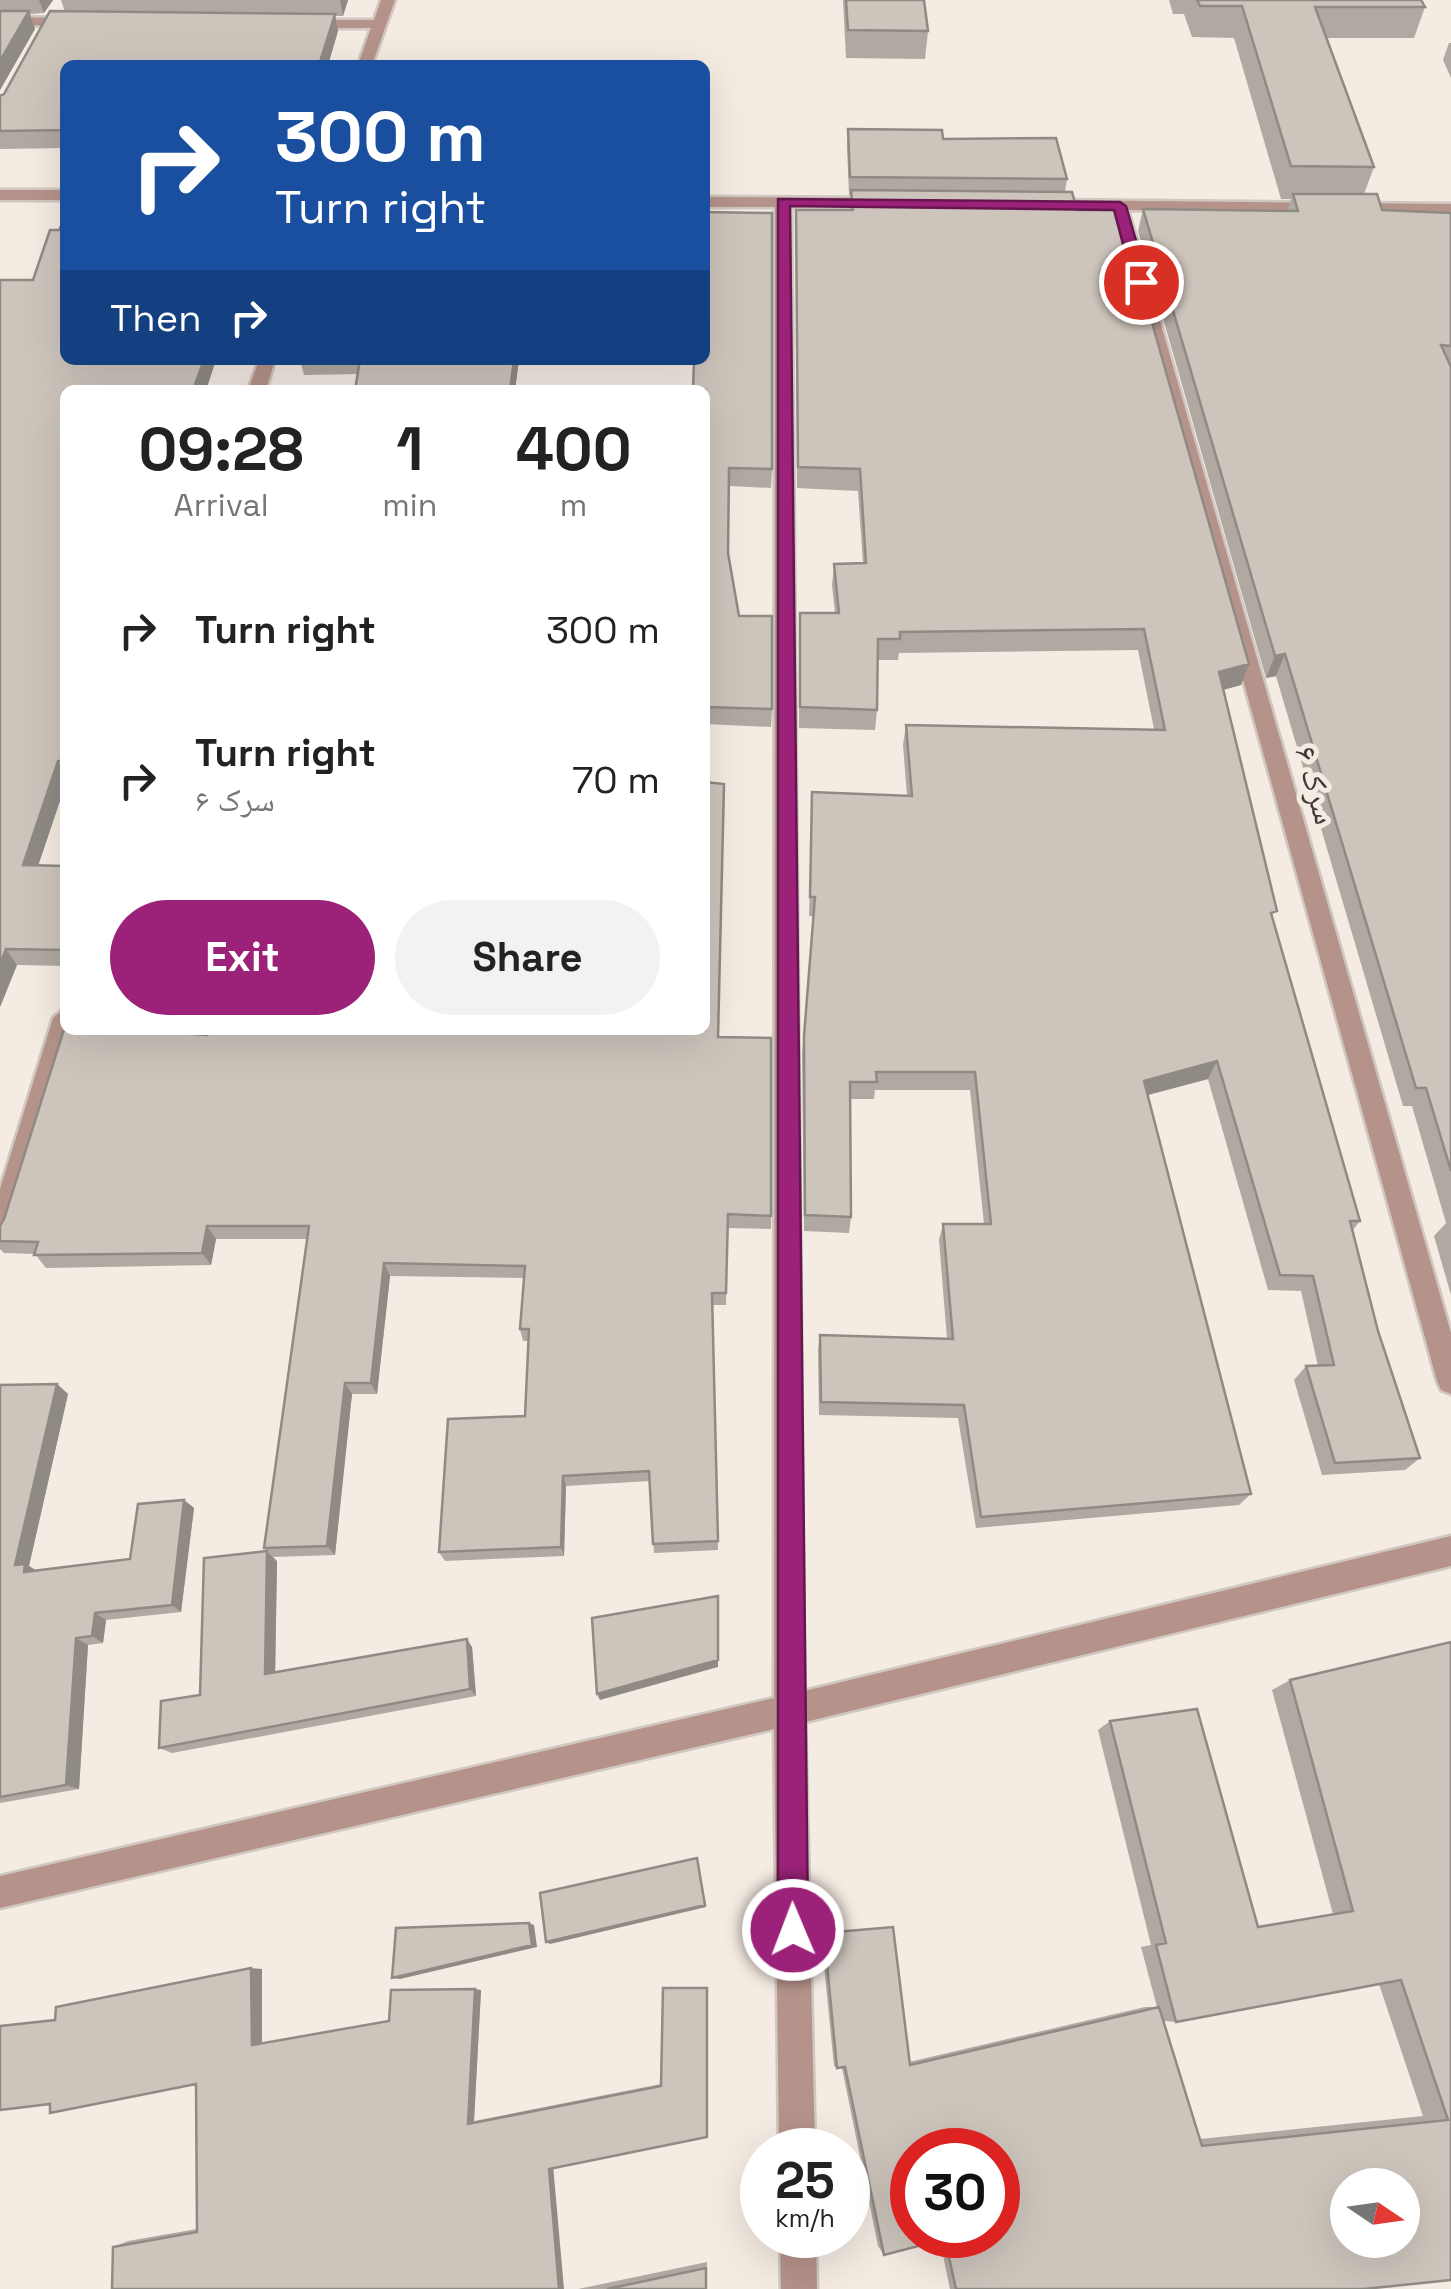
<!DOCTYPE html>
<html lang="en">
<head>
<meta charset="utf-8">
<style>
	body { margin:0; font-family:"Space Grotesk","Noto Naskh Arabic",sans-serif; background:#f2f2f2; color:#222; height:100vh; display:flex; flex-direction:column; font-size:38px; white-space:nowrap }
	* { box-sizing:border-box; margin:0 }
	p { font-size:32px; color:#767676 }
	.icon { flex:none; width:55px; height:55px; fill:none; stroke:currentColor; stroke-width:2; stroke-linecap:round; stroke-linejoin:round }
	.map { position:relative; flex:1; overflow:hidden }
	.sheet { position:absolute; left:60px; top:385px; width:650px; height:650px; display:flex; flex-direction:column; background:#fff; border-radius:15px; box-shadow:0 10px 40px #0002 }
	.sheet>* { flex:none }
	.banner { position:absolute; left:60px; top:60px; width:650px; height:305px; border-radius:15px; box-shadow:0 10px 40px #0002; background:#1a4fa0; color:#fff; overflow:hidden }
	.needle { width:65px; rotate:103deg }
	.tools { position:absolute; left:1330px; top:2168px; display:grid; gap:20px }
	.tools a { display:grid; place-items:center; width:90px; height:90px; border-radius:50%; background:#fff; box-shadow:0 10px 40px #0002; font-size:50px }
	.speed { position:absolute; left:740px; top:2128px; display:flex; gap:20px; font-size:50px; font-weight:700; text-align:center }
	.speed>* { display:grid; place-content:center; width:130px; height:130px; border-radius:50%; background:#fff; box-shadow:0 10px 40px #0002; line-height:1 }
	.speed small { font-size:25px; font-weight:400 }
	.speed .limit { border:15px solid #d22; background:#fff; color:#111 }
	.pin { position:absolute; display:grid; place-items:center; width:85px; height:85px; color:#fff; margin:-42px; border:5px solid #fff; border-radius:50%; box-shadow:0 2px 10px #0007 }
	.me { position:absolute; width:110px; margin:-55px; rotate:359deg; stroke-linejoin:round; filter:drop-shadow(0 0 8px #0008) }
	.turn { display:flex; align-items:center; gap:35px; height:210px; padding:0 50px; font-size:45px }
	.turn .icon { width:130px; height:130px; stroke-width:2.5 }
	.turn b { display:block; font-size:70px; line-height:85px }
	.then { display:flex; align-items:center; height:95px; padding:0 50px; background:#0003; gap:20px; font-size:38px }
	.eta { display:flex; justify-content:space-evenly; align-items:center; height:170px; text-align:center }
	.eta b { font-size:60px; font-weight:700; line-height:70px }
	.action { display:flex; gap:20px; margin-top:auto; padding:20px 50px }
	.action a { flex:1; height:115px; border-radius:60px; background:#9c2279; color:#fff; font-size:40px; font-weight:700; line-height:115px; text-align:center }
	.action a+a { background:#f2f2f2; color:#222 }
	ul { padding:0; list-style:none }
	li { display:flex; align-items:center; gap:30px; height:150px; padding:0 50px }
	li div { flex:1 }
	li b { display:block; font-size:38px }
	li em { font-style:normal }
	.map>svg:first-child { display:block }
</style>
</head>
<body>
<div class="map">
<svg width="1451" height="2289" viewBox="0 0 1451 2289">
	<rect width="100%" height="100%" fill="#f4ebe2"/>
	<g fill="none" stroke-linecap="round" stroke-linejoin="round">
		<!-- minor casing -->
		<g stroke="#d0c8c0" stroke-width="5">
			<path id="minor" d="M381,0h14l-23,65h-14l13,-37h-66l-7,-4 7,-4h69z
				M0,17l75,1 7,4 -7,4 -75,-1z
				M0,190h65v10h-65z
				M705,197l176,1 8,5 -8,5 -90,-1 13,1484 647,-155v30l-646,156 10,428h-36l-5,-421 -774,179v-32l774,-178 1,-1491h-70z
				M1046,200l405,4v10l-323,-4 323,1123v61l-10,-4 -4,-9 -324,-1171 -72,-2v-6z
				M259,360h16l-9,30h-18z
				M65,1008v22h8l-60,201 -4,8 -9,4v-54l53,-171z
				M780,2235h36l1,54h-36z"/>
		</g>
		<!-- minor -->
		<use href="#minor" fill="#b5938a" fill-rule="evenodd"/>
	</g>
	<!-- wall -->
	<path fill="#b0a9a2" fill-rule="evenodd" d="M0,0h53l-9,13 -14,1 5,15 -35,61z
		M61,0h287l-5,16h-8l3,15 -10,34h-263v83l-65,1v-53l4,-2 61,-82z
		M843,0h81l4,31 -3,28 -79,-1z
		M1169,0h252l4,7 -11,31h-87l47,129 -10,27 18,16 69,3v1082l-17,-59 12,-13 -34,-117h-9l-127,-430 -10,2 -128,-447 5,-22 144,2 4,-12h-10l-47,-161 -42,-1 -8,-23h-11z
		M1449,43h2v35l-8,-18z
		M848,129l95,10 124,40 -2,13 12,18 172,454 -8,21 -18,5 50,229 87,302 -7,9 25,101 42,127 -15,12 -83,5 -28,-95 12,-14h12l-17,-75 -33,-1 -60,-211 -60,16 103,399 -12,11 -263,23 -18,-110 -139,-3 -1,-66 2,-14 127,4 -8,-99 4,-16h41l-14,-134h-95l-1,9h-24l1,118 -2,16 -45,-2 -2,-177 12,-138h-5l3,-124 95,4 -4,-51 3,-20 248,4 -16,-79 -239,3 -1,7h-21v50l-2,20 -76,-2 1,-115h35l-3,-28 2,-21 29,-1 -5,-72 -61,-3 -1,-278h54l1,-15h-2l-2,-48z
		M65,360h151l-10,30h-141v396l-27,79 27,1v100l-48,-1 -17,42z
		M300,360h219l-4,30 -157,-16 -54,1z
		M705,390l67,79 -1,19 -42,-2 -1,69 11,61 33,93 -1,18 -66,-3z
		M207,1035l511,2 53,179v13l-43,-1 -2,77h-14l6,245 -64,3 -5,-72 -83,5 -2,70 -119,5 -6,-9 86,-136 4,-75h-6l-3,-12 4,-51 -134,-2 -13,118h-25l-17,161 -62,2 -9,-9 43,-309h-91l-5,26 -165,3 -11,-14 -31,-1 -4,-4v-23z
		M57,1384l11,10 -39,172 7,5 94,-12 54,-59 10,8 -13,104 -75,8 -3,23 -15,2 -9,144 -79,14v-418z
		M277,1561l-2,111 197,-25 4,49 -304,57 -13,-5 41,-53z
		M1451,1642v638l-87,9h-414l-10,-48 -56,14 -6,-9 -36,-178h-5l-3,-2 -13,-130 3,-3 85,129 236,-55h12l-16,-60 10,-2 -53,-215 12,-9 148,206 75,-13 -61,-224 18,-10zM1379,1984l44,132 -223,23 -36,-118 12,1z
		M262,1969v74l127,-22 92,-31 -7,131 187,-37 46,53 -594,110 15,-6 69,-12 -1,-144 -146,19 5,-84z
		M707,2262l-1,27h-128z"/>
	<!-- shaded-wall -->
	<path fill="#908a84" d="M39,0h14l-9,13z
		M340,0h8l-5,16z
		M29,11l6,18 -35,61v-29z
		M335,14l3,17 -10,34h-9z
		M204,360h12l-10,30h-13z
		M514,360h5l-4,30h-5z
		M1285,654l-9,22 -10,2 9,-22z
		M1249,664l-8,21 -30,8 8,-21z
		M58,761l7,12v13l-32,95 -10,-16z
		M6,949l11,16 -17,42v-43z
		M1217,1061l-9,18 -72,19 8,-17z
		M207,1226l9,13 -5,26 -9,-12z
		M384,1263l6,13 -13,118 -6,-11z
		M345,1383l7,11 -17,161 -8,-9z
		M57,1384l11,10 -39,172 8,5 -1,9 -21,-15z
		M563,1476l3,10 -2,70 -3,-9z
		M184,1500l10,8 -13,104 -9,-7z
		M267,1551l10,10 -2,120 -10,-7z
		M718,1596v71l-118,33 -3,-6z
		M95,1613l11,7 -3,23 -11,-7z
		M76,1638l12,7 -9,144 -13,-4z
		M467,1639l5,8 4,49 -6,-7z
		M705,1905l1,2 -156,37 -4,-2z
		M529,1923l5,2 3,22 -137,32 -8,-1z
		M251,1968l11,1v75l-10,1z
		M475,1989l6,1 -7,131 -6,3z
		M553,2165l11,124h-5l-10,-120z"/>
	<!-- building -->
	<path fill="#cdc5bc" stroke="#908a84" stroke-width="2.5" fill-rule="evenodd" d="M846,0h78l4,31 -80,-1z
		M1197,0h224l4,7h-110l59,160 -83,-1 -49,-160h-42z
		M0,11h29l-29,50z
		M50,11l285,3 -16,51h-254v65l-65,1v-35l4,-2z
		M848,129l94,1 1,9 113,-1 11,41 -217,-2z
		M851,190l221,2 5,18h43l129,454 -30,8 58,239 -6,2 89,308h-10l28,110 42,127 -85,5 -29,-97 28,-1 -21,-89 -33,-1 -63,-214 -73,20 107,413 -270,23 -17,-112 -143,-3 -1,-67 133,4 -10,-115h48l-16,-152h-99l1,10h-27l1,135 -46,-2 -1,-179 11,-139h-5l2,-105 100,4 -6,-71 259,5 -21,-101 -244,3v7h-22l-1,71 -77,-3v-94h39l-5,-49 32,-1 -6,-94 -62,-2 -2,-257h57z
		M1293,194h84l5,16 69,3v133l-10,-1 10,22v804l-25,-83h-10l-131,-434 -10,2 -132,-447 155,2z
		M705,212l67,1v256l-43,-1 -1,85 11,63h33v93l-67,-2v-317h-12l1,-30h11z
		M65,218v142h139l-11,30h-128v371h-7l-35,104 42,1v84l-59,-1 -6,15v-684h33l17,-50h9z
		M360,360h154l-4,30h-155z
		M705,782l19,2 -6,253 53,1v178l-43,-2 -2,79h-14l6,248 -65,3 -4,-73 -86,5 -2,71 -122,5 9,-133 77,-3 4,-87h-9l5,-63 -141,-3 -13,120h-26l-18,163 -63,2 45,-322h-102l-5,27 -168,2 4,-13 -38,-1v-15l4,-7 61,-193v4h64l78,5 1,-5h497z
		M57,1384l-42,181 10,-1 -1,8 106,-13 8,-55 46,-4 -12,105 -77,8 -3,23 -16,2 -10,147 -66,12v-412z
		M267,1551l-2,123 202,-35 3,50 -311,59 2,-47 39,-6 4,-137z
		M718,1596v64l-121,34 -5,-76z
		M1451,1642v638l-87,9h-408l-11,-50 -61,16 -39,-188 -8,1 -13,-135 69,-6 17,138 249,-58 43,139 246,-26 -47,-140 -225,42 -20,-77 10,-2 -56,-222 87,-12 61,218 95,-16 -63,-231zM912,2150h86v85h-86zM1348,2185h54v55h-54z
		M697,1858l8,47 -159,37 -6,-49z
		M529,1923l3,22 -140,33 4,-50z
		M251,1968l1,77 137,-24 2,-31 84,-1 -7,135 193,-38 2,-98h44v149l-158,32 10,120h-447l1,-42 84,-15 -1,-148 -146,29v-9l-50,6v-84l55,-6 1,-13z
		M706,2268v21h-99z"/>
	<!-- route -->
	<path fill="#9c2279" stroke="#65164f" stroke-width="2.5" d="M778,199l342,3 6,4 22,76 -7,4 -8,-4 -19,-72 -324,-4 18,1724 -5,11 -10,4 -11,-4 -4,-11z"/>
	<g text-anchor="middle" stroke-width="10" stroke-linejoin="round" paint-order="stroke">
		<!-- street labels -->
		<g font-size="32" fill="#3e3b37" stroke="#f4ebe2">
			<text transform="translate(1316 785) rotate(74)" y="11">سرک ۶</text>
		</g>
	</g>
</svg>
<div class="tools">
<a><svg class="needle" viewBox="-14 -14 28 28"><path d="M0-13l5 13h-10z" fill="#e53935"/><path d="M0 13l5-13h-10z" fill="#767676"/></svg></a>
</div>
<div class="speed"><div>25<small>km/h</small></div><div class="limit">30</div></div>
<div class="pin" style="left:1141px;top:282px;background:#d93025"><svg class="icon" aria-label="arrive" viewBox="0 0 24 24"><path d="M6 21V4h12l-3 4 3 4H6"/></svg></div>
<svg class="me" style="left:793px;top:1930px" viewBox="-20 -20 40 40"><circle r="17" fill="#9c2279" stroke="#fff" stroke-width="3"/><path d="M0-11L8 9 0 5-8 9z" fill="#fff"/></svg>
<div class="banner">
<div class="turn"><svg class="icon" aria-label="right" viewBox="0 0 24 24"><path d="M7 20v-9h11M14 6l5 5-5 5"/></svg><div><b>300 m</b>Turn right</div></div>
<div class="then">Then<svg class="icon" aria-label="right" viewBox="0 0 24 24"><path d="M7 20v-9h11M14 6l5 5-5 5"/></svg></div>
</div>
<section class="sheet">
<div class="eta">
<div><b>09:28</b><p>Arrival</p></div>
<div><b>1</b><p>min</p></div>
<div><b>400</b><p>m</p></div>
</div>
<ul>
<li><svg class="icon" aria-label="right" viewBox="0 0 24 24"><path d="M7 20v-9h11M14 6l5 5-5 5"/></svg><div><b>Turn right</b></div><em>300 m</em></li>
<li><svg class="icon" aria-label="right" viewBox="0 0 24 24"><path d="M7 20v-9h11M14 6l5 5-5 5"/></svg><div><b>Turn right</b><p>سرک ۶</p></div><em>70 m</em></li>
</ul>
<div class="action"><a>Exit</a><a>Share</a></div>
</section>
</div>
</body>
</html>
